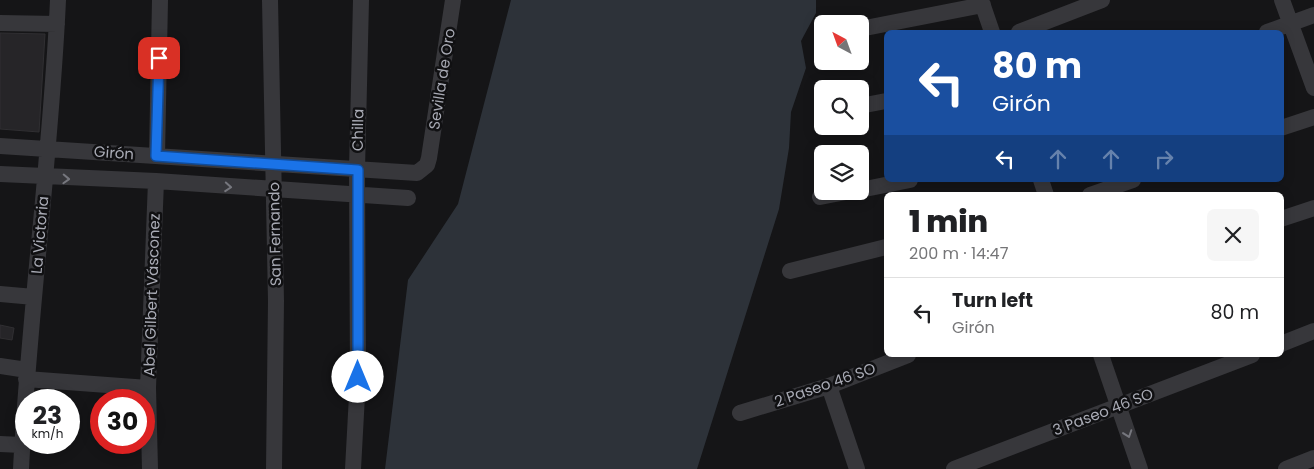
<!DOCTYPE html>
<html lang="en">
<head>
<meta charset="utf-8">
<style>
	body { margin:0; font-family:Poppins,sans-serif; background:#f6f6f6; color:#202124; height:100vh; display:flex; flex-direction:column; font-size:19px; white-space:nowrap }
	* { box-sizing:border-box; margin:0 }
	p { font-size:16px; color:#757577 }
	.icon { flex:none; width:28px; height:28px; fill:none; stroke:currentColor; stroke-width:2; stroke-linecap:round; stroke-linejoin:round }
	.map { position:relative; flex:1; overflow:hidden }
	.details { position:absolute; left:884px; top:192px; width:400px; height:165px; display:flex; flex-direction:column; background:#fff; border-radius:8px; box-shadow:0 2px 12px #0003 }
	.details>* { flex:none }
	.top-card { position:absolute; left:884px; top:30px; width:400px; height:152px; border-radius:8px; box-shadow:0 2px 12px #0003; background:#1a4fa0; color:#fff; overflow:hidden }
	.needle { width:32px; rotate:319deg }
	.tools { position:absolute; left:814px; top:15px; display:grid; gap:10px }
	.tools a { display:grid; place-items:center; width:55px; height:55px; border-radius:8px; background:#fff; box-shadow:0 2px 12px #0003; font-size:25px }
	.speed { position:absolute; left:15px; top:389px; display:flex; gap:10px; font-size:25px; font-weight:700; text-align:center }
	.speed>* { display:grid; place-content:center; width:65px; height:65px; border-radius:50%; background:#fff; box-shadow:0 2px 12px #0003; line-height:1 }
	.speed small { font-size:12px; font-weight:400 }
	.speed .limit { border:8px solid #d22; background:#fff; color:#111 }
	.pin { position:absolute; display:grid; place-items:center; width:42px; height:42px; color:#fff; margin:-21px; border-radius:10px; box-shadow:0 2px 8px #0006 }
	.me { position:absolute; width:55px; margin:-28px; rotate:0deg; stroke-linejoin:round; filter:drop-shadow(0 0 4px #0008) }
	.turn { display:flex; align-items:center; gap:18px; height:105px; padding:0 25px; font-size:22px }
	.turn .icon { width:65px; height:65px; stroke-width:2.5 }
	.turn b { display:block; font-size:35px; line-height:42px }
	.lanes { display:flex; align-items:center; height:48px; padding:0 25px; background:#0003; justify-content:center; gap:25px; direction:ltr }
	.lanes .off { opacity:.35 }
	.round { display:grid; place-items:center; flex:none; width:52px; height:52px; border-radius:8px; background:#f6f6f6 }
	.summary { display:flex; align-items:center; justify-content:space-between; height:85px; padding:0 25px }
	h1 { font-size:30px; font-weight:800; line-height:38px }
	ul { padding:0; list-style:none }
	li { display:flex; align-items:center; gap:15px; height:70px; padding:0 25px; border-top:1px solid #e0e0e0 }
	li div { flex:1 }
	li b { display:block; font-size:19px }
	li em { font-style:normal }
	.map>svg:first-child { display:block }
</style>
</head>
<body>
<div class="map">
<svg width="1314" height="469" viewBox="0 0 1314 469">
	<rect width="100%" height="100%" fill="#151517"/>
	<!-- water -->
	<path fill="#2d3239" d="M511,0h305v13l-15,28 5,27 -15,44 -2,36 -10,61 -82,260h-312l23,-189 50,-76z"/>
	<!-- building -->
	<path fill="#262528" stroke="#302f32" d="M0,33l45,1 -6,98 -39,-3z
		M0,325l14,3 -2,12 -12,-2z"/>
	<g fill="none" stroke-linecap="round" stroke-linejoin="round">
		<!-- minor -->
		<path stroke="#37373b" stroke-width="16" d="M270,0l6,301 -2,168
			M981,0l11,32
			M1282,0l32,88
			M0,23l57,1
			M860,29l123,-24
			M1019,32l83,-32
			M1267,32l47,-17
			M860,106l26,-5
			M1281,128l33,-11
			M0,146l417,27 10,-8 2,-7 24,-158
			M157,156l3,-156
			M0,174l156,7 252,17
			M1041,180l5,15
			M860,190l50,-10
			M1090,195l43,-15
			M820,197l31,-6
			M1281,219l33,-11
			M790,271l96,-24
			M0,294l34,3
			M1281,344l33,-13
			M1101,355l39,114
			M0,366l27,4
			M26,379l122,9
			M829,386l28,83
			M740,413l89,-27 79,-31
			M0,444l22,1
			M21,469c8,-157 30,-312 37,-469
			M150,469l-2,-81 8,-207
			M353,469l5,-92 -1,-207 4,-170
			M954,469l298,-114
			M1286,469l28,-11"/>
	</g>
	<!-- one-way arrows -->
	<defs><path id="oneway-chevron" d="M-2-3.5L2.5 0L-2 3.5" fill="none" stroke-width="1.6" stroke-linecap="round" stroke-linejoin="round" transform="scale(1.25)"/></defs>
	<g stroke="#76777e">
		<use href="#oneway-chevron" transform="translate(66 179) rotate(2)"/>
		<use href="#oneway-chevron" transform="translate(228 187) rotate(4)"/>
		<use href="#oneway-chevron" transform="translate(1128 434) rotate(71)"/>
	</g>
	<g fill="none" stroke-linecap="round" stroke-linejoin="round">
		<!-- route casing -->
		<g stroke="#114b97" stroke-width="12">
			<path id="route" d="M159,58l-3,98 202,14v207"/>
		</g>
		<!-- route -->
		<use href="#route" stroke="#1a73e8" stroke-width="9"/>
	</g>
	<g text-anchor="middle" stroke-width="5" stroke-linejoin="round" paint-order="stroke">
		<!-- street labels -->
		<g font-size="15" fill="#a9abb5" stroke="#101012">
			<text transform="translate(442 79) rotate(-81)" y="5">Sevilla de Oro</text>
			<text transform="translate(358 130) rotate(-89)" y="5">Chilla</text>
			<text transform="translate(114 153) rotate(4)" y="5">Girón</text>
			<text transform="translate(275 234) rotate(-91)" y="5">San Fernando</text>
			<text transform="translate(40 235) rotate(-85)" y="5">La Victoria</text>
			<text transform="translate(152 295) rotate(-88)" y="5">Abel Gilbert Vásconez</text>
			<text transform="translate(825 385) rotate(-19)" y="5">2 Paseo 46 SO</text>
			<text transform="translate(1103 412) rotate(-21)" y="5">3 Paseo 46 SO</text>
		</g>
	</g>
</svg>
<div class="tools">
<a><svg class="needle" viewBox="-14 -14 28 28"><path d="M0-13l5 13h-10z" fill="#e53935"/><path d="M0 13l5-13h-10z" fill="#757577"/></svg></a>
<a><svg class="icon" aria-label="search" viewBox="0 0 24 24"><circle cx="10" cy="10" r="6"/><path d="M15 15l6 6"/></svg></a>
<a><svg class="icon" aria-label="layers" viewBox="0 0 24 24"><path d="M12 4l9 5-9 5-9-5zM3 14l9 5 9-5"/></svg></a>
</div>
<div class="speed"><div>23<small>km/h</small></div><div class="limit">30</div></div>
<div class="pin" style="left:159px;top:58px;background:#d93025"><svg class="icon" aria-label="arrive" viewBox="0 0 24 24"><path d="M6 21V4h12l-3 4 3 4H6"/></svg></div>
<svg class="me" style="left:358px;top:377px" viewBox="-20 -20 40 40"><circle r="19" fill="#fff"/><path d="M0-13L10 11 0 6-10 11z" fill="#1a73e8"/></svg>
<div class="top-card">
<div class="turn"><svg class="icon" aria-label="left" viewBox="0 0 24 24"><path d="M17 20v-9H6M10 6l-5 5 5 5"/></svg><div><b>80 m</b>Girón</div></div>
<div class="lanes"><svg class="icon" aria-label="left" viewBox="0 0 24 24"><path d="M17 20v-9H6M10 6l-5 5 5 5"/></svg><svg class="icon off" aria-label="ahead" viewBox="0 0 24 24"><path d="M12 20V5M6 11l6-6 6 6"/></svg><svg class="icon off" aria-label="ahead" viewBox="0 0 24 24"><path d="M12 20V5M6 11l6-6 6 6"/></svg><svg class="icon off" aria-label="right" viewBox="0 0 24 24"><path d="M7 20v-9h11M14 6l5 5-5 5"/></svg></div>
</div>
<section class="details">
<div class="summary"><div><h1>1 min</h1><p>200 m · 14:47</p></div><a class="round"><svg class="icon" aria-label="close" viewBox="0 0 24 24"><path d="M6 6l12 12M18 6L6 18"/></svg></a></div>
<ul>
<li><svg class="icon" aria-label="left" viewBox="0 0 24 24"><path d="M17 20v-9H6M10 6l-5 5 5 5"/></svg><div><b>Turn left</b><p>Girón</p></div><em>80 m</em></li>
</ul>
</section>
</div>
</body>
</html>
